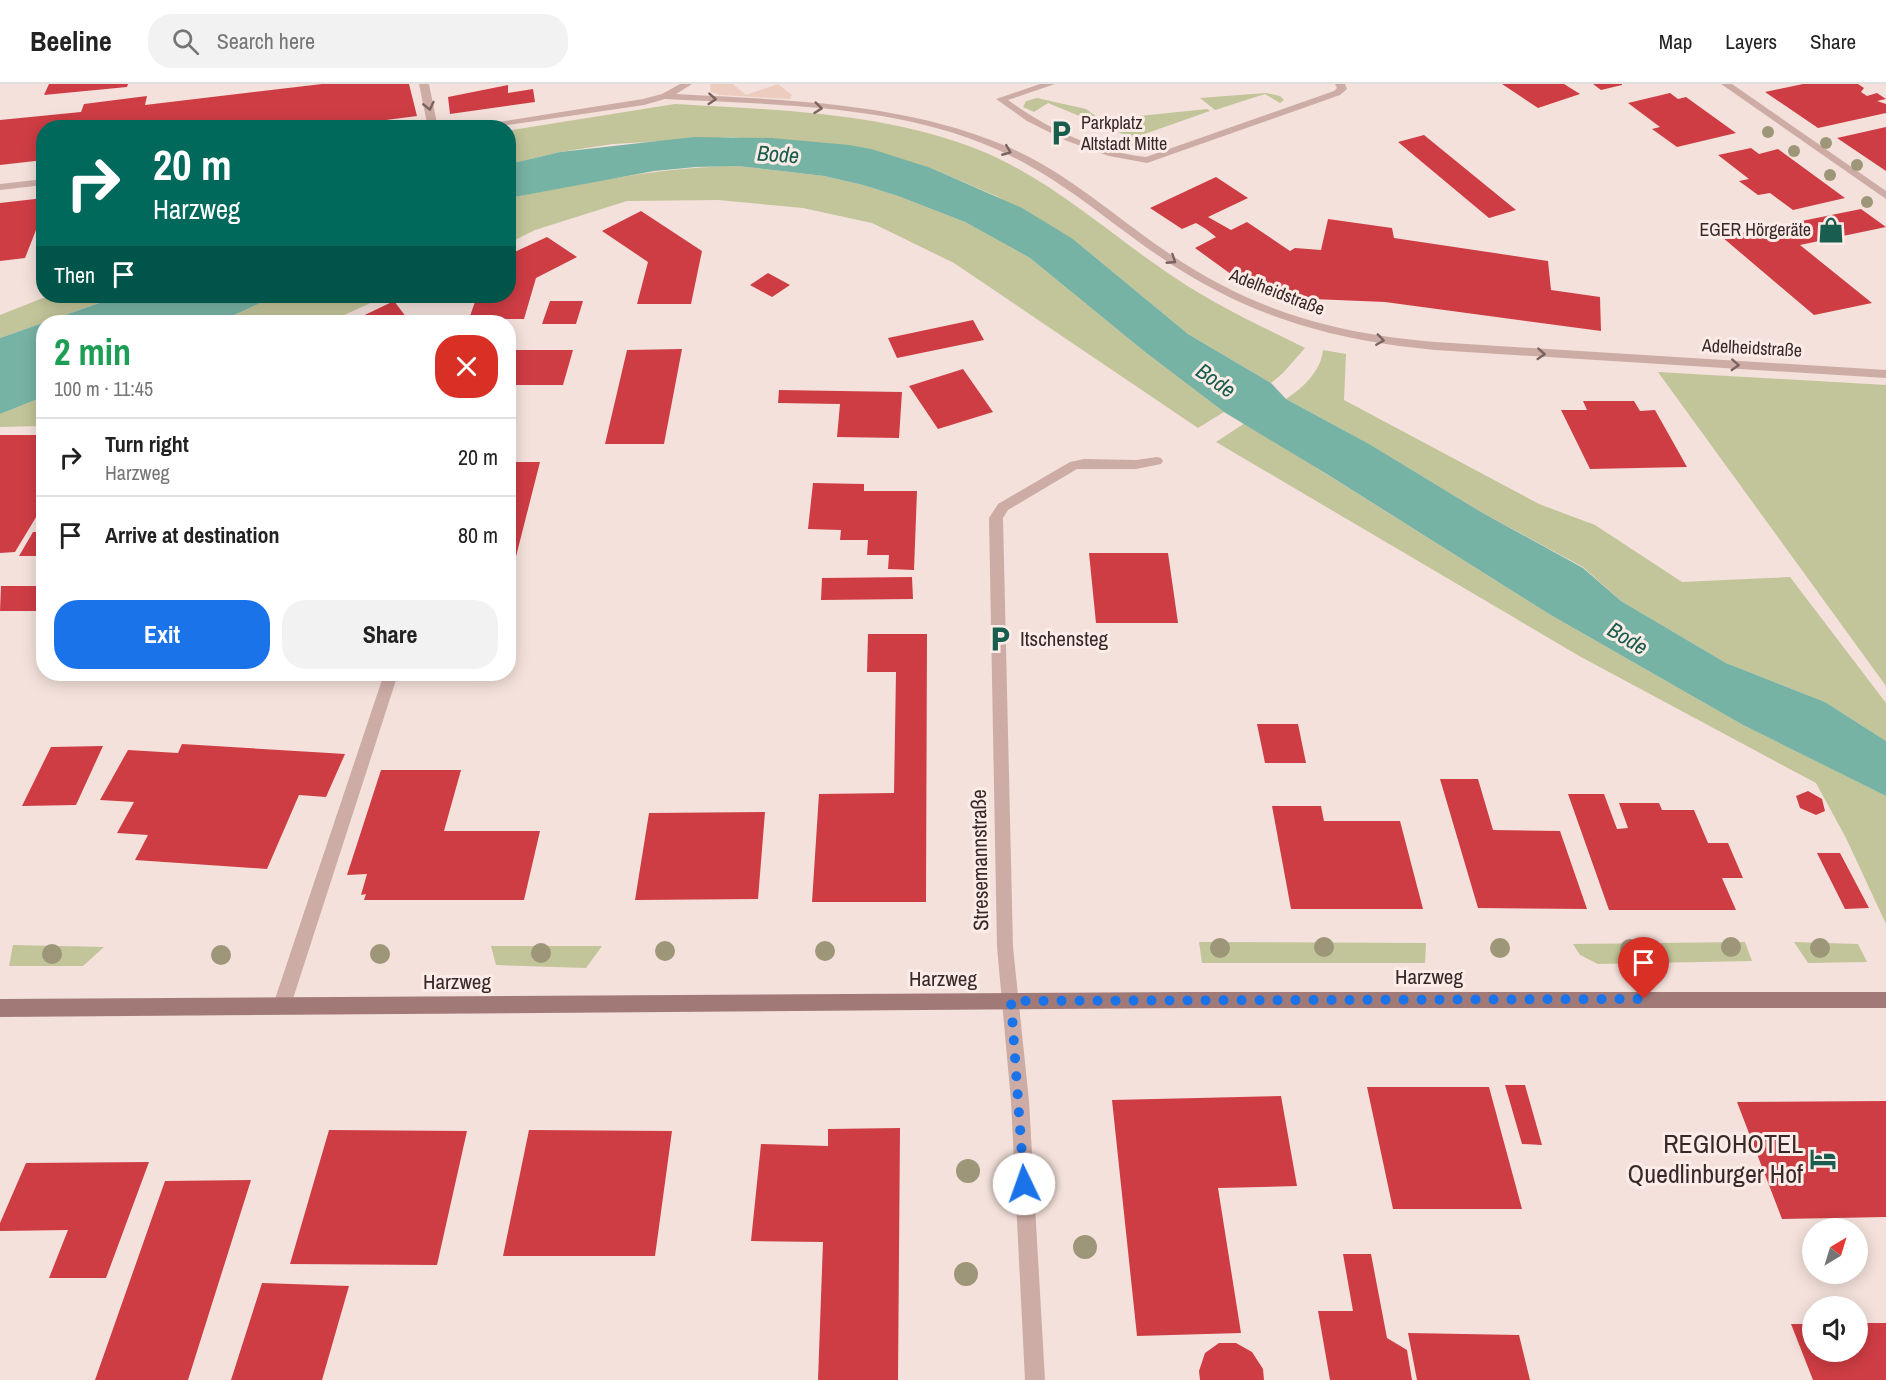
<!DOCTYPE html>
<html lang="en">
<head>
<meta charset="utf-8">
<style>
	body { margin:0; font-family:"Archivo Narrow",sans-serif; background:#f2f2f2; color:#222; height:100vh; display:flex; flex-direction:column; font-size:22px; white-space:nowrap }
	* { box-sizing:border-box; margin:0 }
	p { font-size:20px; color:#767676 }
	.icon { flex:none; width:33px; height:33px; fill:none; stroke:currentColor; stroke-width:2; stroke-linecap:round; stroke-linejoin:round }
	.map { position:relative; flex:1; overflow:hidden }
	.side { position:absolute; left:36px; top:231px; width:480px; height:366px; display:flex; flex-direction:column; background:#fff; border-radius:24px; box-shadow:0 3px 15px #0003 }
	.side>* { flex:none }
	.banner { position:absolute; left:36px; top:36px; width:480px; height:183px; border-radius:24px; box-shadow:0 3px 15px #0003; background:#00695c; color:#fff; overflow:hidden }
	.needle { width:39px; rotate:38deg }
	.buttons { position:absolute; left:1802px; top:1134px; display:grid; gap:12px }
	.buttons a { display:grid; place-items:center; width:66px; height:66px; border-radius:50%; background:#fff; box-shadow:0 3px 15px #0003; font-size:30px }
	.pin { position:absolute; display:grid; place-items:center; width:51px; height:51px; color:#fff; margin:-62px -26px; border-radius:50% 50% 50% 0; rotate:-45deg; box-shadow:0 0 6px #0007 }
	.pin .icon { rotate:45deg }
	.me { position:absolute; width:66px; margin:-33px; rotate:357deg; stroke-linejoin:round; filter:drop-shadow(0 0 4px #0008) }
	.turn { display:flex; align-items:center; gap:21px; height:126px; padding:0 18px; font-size:27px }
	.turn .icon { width:78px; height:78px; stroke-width:2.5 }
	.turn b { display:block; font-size:42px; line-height:51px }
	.then { display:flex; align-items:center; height:57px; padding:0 18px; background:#0003; gap:12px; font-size:22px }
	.round { display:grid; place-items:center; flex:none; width:63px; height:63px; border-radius:24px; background:#f2f2f2 }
	.head { display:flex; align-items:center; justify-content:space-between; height:102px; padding:0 18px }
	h1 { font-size:36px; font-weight:800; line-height:45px; color:#1e9e55 }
	.primary-button { display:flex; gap:12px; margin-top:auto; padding:12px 18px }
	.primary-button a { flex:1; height:69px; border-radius:24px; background:#1a73e8; color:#fff; font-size:24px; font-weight:800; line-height:69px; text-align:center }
	.primary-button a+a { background:#f2f2f2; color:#222 }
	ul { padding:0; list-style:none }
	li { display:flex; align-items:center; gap:18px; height:78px; padding:0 18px; border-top:2px solid #e0e0e0 }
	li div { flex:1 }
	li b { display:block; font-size:22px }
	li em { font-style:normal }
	header { display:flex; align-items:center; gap:36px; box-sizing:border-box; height:84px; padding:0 30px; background:#fff; border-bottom:2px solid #e0e0e0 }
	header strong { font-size:28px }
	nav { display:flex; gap:33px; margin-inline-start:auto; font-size:21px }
	.search { width:420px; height:54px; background:#f2f2f2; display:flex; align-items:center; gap:15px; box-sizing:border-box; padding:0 21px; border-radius:24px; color:#767676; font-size:22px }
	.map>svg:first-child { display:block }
</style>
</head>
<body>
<header>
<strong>Beeline</strong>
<div class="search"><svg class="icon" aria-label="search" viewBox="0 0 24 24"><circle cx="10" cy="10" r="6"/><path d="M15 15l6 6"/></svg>Search here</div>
<nav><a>Map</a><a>Layers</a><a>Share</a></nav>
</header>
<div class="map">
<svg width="1886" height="1296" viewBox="0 0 1886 1296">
	<rect width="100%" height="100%" fill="#f4e1db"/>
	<!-- green -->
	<path fill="#c2c499" d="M1266,9l14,3 4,4 -4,3 -15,-9 -50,16 -15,-12z
		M1037,14l49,11 15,11 106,-11 3,2 -77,27 12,12 -24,-3 9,-10 -82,-34 -14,9 -11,-5 3,-6z
		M675,20c102,6 212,8 309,48 66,28 120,77 178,117 45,32 94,55 143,79l-22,25 -12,10 -83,-49 -115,-95 -77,-43 -65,-28 -198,-31 -120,7 -53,8 -51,12v-13l5,-2 -2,-19z
		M738,82l86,10 39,9 35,11 67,26 65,36 115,94 79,60 -26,16 -244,-165 -82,-40 -69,-15 -85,-8 -91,1 -92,29 -26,13v-45c76,-15 151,-31 229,-32z
		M48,212h71l-119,42v-23z
		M276,212h110l-57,26h-110z
		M1323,266l23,4 -2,46 195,104 56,21 87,57 108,-5 96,126v38l-61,-39 -99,-39 -105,-62 -38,-34 -102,-55 -110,-67 -85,-46c17,-11 35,-28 37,-49z
		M1658,288l228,13v301z
		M43,313v29l-43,1v-13z
		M1245,339l304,191 194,111 143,71v128l-40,-86 -30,-55 -235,-126 -365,-215z
		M1199,858l227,1 -1,20h-223z
		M1745,858l7,19 -154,3 -18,-9 -7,-11z
		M1794,858l64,2 9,18 -59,1z
		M13,861l91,2 -21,19h-74z
		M491,862h111l-16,22 -90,-3z"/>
	<!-- plaza -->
	<path fill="#edccc0" d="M710,0h23l13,11 32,-11 14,11 -2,4 -70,-4 -9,-3z"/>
	<!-- water -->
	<path fill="#77b3a4" d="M694,53l78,1 77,7 22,4 60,19 91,40 51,31 115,95 83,49 15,16 85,46 110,67 102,56 38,33 105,62 99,39 61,39v55l-143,-71 -194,-111 -224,-141 -101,-61 -79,-60 -115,-94 -65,-36 -67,-26 -35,-11 -39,-9 -86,-10 -42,1 -42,4 -145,27v-34l51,-12z
		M119,212h157l-57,26h-175l-1,75 -43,17v-76z"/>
	<!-- building -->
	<path fill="#cf3d44" d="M49,0h79l-1,3 -83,8z
		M322,0h87l8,32 -93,12h-280v32l-44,5v-45l81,-8 3,-8 63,-8 -2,9z
		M1502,0h62l16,10 -42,14z
		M1593,0h29v1l-21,5z
		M1803,0h55l6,4 -3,4 6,4 10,-3 9,6 -9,2 9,3v9l-68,15 -53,-36z
		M508,1v8l25,-4 2,13 -85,12 -2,-17z
		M1670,9l8,6 8,-2 50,36 -59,14 -25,-18 8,-2 -32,-24z
		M1886,43v44l-49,-33z
		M1424,51l92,75 -27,8 -91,-76z
		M1751,64l8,6 19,-5 67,49 -52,12 -23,-17 -12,2 -19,-14 10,-2 -31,-24z
		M1216,93l32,21 -40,19 23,13 16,-8 43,29 5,-3 26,2 7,-31 64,9 2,10 154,23 3,29 49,7 1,34 -216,-29 -96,-4 -22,-5 -21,-8 -51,-37 21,-11 -10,-8 -10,-6 -14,6 -32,-21z
		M44,114l-6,17h4l-17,43 -25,3v-58z
		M1861,125l25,18 -86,18 72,58 -58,12 -92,-78z
		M641,127l61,40 -11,53h-54l11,-42 -46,-31z
		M547,153l30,20 -41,21 -12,41h-55l8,-23h31v-41z
		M768,189l22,12 -18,12 -22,-12z
		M394,217l16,21h-60z
		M550,217h33l-7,23h-34z
		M973,236l11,20 -87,18 -9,-20z
		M682,265l-18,95h-59l22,-94z
		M508,266h65l-10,35h-55z
		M963,285l30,43 -55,17 -29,-43z
		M779,306l123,2 -3,46 -62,-1 3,-33 -62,-1z
		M1583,317h51l6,10 15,-1 32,57 -97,2 -29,-59h26z
		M0,351h44v31l-7,10h7v28l-29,48 -15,1z
		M508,378h32l-31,122h-1z
		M813,399l51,1v7h53l-3,79 -26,-1 1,-14h-22l1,-15h-28l1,-10 -33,-1z
		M33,448h11v24h-25z
		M1089,469h79l10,70h-82z
		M912,493l1,22 -92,1 1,-22z
		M1,502h43v25h-44z
		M868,550h59l-1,268h-114l7,-108 75,-1 2,-121h-29z
		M1257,640h41l8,39h-41z
		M182,660l147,9 16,1 -19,43 -27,-2 -32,74 -132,-9 13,-25 -31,-2 17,-31 -34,-2 28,-50 50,3z
		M103,662l-27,59 -54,1 29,-59z
		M381,686h80l-17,61h96l-16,69h-160l2,-6 -5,1 6,-21 -20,1z
		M1440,695h38l15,51 67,1 27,78 -109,-1z
		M1808,707l14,8 3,12 -9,4 -16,-7 -4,-12z
		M1568,710h36l13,35 11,-1 -9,-25h40l3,7h32l14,33h20l15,35h-21l14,32h-127z
		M1272,722h49l3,15h76l23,88h-132z
		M765,728l-7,87 -123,1 14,-87z
		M1817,769h23l29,55 -24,1z
		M1505,1001h20l17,60 -20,-1z
		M1367,1003h122l33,122h-129z
		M1281,1012l16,90 -79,2 23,145 -104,3 -25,-236z
		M1886,1017v116l-104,2 -45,-117z
		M900,1044l-2,252h-80l5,-138 -72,-1 10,-97 67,2v-17z
		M329,1046l138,1 -30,134 -147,-1z
		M529,1046l143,1 -17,125h-152z
		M149,1078l-43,116h-57l19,-48 -68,1v-8l26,-60z
		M251,1096l-63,200h-93l70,-199z
		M1343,1170h28l16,84 20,12 5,30h-82l-12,-69h35z
		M262,1199l87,3 -27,94h-91z
		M1857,1239h29v57h-73l-22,-56h21v28h45z
		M1408,1249l111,2 11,45h-113z
		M1219,1259h17l16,9 11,17 1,11h-64l-1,-9 6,-18z"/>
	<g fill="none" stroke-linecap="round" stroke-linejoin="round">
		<!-- service -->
		<path fill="#cdaca5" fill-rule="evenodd" d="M1040,0h15l-47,16c39,29 90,52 138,57l188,-66 3,-3 -2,-4h10l2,5 -7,6 -193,68 -38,-7 -42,-15 -40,-20 -31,-22z
			M384,590h14l-107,331 -3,6 -6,2 -6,-2 -3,-6z"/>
		<!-- minor -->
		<path fill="#cdaca5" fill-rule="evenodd" d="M419,0h10l9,44h-10z
			M680,0h12l-16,10c109,6 223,8 325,50 62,25 109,69 163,106 86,60 168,83 271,92l451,28v8l-451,-28c-106,-10 -188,-34 -276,-94 -56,-38 -99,-79 -163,-107 -102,-45 -222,-44 -331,-50l-21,6 -156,23h-27l182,-29 19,-5z
			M1721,0h11l154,107v8z
			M44,95v6l-44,5v-6z
			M1157,373l4,1 2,3 -2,3 -25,5h-59l-69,41 -5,8 10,429 16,154 16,279h-20l-14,-279 -14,-154 -8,-429 9,-14 72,-42 14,-3 52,1z"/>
		<!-- secondary -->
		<path fill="#a17a77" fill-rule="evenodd" d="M1185,908h701v16h-701l-1185,9v-18z"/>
	</g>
	<!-- trees -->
	<g fill="#9d9679">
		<circle cx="1768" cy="48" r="6"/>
		<circle cx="1826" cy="59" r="6"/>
		<circle cx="1794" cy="67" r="6"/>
		<circle cx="1857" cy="81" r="6"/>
		<circle cx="1830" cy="91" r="6"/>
		<circle cx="1867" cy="118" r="6"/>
		<circle cx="1324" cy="863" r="10"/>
		<circle cx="1731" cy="863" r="10"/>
		<circle cx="1220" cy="864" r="10"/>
		<circle cx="1500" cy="864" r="10"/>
		<circle cx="1820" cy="864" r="10"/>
		<circle cx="1630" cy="865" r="10"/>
		<circle cx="665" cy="867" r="10"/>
		<circle cx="825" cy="867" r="10"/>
		<circle cx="541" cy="869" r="10"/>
		<circle cx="52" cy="870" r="10"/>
		<circle cx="380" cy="870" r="10"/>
		<circle cx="221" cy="871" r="10"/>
		<circle cx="968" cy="1087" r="12"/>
		<circle cx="1085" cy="1163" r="12"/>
		<circle cx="966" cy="1190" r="12"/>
	</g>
	<!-- one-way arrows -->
	<defs><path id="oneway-chevron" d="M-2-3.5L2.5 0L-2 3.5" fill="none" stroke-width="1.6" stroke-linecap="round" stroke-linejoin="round" transform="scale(1.5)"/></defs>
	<g stroke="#7b6360">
		<use href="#oneway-chevron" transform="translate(712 15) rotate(4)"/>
		<use href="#oneway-chevron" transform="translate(429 22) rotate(77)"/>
		<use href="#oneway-chevron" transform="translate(818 24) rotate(6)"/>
		<use href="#oneway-chevron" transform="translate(1007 67) rotate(22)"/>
		<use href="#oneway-chevron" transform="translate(1172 176) rotate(33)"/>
		<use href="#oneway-chevron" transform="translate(1380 256) rotate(8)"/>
		<use href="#oneway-chevron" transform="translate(1541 270) rotate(4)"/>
		<use href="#oneway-chevron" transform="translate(1735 281) rotate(3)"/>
	</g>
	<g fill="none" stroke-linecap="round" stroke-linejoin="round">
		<!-- route -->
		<path stroke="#1a73e8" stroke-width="10" stroke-dasharray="0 18" d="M1024,1100l-13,-183 633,-2"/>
	</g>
	<!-- icons -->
	<defs>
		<g id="parking-bare" transform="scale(2.07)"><path d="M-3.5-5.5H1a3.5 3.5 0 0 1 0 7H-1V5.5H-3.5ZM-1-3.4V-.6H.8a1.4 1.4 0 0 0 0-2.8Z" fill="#195d4e" stroke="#fbece7" stroke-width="2.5" paint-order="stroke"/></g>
		<g id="shop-bare" transform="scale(2.07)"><path d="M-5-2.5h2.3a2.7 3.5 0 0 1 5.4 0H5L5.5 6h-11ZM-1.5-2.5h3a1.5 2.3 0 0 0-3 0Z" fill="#195d4e" stroke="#fbece7" stroke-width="2.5" paint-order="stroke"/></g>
		<g id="hotel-bare" transform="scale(2.07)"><path d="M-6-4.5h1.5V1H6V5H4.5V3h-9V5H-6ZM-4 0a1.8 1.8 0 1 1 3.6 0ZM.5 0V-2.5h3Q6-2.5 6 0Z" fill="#195d4e" stroke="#fbece7" stroke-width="2.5" paint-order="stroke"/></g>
	</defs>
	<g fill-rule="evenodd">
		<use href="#parking-bare" x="1061" y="49"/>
		<use href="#shop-bare" x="1831" y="146"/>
		<use href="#parking-bare" x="1000" y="555"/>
		<use href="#hotel-bare" x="1823" y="1075"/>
	</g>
	<g text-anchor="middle" stroke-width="6" stroke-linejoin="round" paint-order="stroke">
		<!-- far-poi labels -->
		<g font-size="18" fill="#382827" stroke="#fbece7" text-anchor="start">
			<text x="1081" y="45">Parkplatz<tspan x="1081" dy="21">Altstadt Mitte</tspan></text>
			<text x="1811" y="152" text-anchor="end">EGER Hörgeräte</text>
		</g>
		<!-- far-street labels -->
		<g font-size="18" fill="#382827" stroke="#fbece7">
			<text transform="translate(1277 208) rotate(21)" y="6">Adelheidstraße</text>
			<text transform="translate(1752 264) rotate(3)" y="6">Adelheidstraße</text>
		</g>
		<!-- poi labels -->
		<g font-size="21" fill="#382827" stroke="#fbece7" text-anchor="start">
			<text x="1020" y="562">Itschensteg</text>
		</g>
		<!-- street labels -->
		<g font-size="21" fill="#382827" stroke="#fbece7">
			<text transform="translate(980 776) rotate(-91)" y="7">Stresemannstraße</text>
			<text x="1429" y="900">Harzweg</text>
			<text x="943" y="902">Harzweg</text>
			<text x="457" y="905">Harzweg</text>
		</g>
		<!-- water labels -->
		<g font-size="22" font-style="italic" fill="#195d4e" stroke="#fbece7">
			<text transform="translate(778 70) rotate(4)" y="8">Bode</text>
			<text transform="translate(1216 296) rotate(35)" y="8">Bode</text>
			<text transform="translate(1628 554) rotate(31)" y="8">Bode</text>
		</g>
		<!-- near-poi labels -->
		<g font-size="26" fill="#382827" stroke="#fbece7" text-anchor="end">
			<text x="1803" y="1069">REGIOHOTEL<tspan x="1803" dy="30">Quedlinburger Hof</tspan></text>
		</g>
	</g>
</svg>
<div class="buttons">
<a><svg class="needle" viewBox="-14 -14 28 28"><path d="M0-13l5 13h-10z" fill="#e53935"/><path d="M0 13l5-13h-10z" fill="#767676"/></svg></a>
<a><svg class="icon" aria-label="sound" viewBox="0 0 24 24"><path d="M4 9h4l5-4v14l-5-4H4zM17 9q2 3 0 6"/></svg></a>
</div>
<div class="pin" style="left:1644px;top:915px;background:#d93025"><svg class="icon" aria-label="arrive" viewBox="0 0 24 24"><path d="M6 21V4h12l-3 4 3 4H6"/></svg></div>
<svg class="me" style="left:1024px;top:1100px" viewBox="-20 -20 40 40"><circle r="19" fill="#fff"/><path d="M0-13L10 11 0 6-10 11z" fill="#1a73e8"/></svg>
<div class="banner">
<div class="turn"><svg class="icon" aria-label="right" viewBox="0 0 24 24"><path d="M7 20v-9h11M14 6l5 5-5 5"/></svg><div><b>20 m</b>Harzweg</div></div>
<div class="then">Then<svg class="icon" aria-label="arrive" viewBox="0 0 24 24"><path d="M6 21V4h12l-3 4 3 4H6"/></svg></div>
</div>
<section class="side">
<div class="head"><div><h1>2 min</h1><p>100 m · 11:45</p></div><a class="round" style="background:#d93025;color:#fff"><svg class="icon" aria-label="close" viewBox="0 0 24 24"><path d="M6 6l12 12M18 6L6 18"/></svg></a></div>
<ul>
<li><svg class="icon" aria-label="right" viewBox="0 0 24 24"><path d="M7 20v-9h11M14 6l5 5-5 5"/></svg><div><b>Turn right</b><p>Harzweg</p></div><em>20 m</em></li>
<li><svg class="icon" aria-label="arrive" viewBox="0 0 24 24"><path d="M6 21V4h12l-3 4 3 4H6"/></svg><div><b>Arrive at destination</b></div><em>80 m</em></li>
</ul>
<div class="primary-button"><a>Exit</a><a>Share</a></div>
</section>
</div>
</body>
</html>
